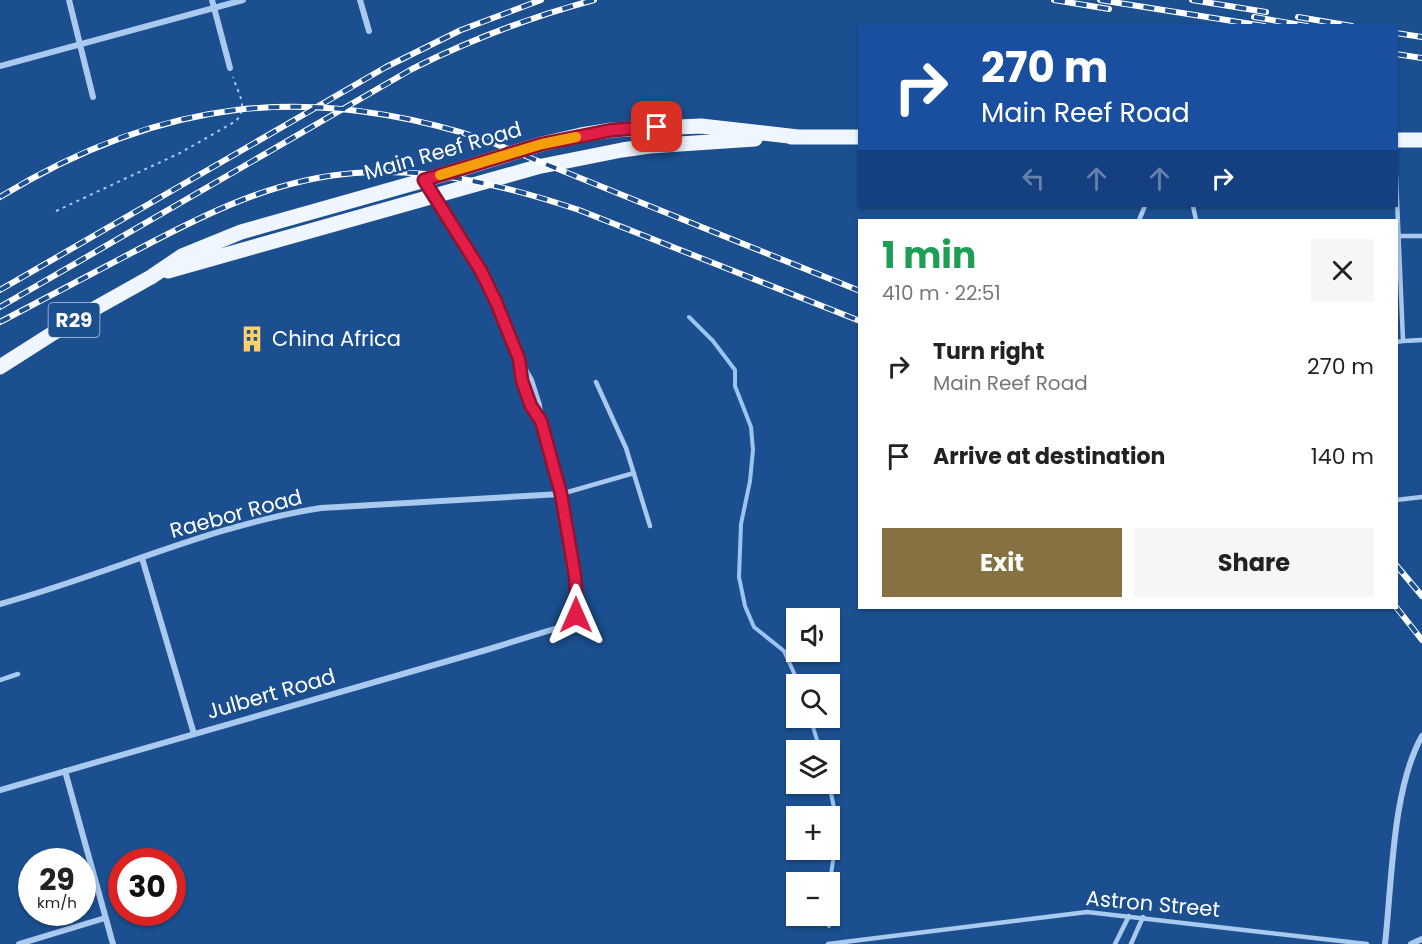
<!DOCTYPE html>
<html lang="en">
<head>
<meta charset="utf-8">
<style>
	body { margin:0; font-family:Poppins,sans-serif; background:#f6f6f6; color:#222; height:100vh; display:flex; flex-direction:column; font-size:22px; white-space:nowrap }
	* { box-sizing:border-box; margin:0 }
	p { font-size:20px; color:#767676 }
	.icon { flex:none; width:33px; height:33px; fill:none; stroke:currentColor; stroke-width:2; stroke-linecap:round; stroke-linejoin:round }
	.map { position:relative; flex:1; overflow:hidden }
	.panel { position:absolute; left:858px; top:219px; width:540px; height:390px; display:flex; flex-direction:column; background:#fff; border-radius:0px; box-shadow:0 2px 4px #0004 }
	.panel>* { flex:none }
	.hud { position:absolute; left:858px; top:24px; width:540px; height:183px; border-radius:0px; box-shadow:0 2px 4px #0004; background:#1a4fa0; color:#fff; overflow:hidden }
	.controls { position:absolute; left:786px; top:608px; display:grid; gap:12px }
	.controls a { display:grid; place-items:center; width:54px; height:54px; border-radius:0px; background:#fff; box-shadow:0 2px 4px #0004; font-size:30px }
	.speed { position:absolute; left:18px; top:848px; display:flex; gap:12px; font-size:30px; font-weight:700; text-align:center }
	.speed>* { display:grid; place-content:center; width:78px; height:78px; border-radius:50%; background:#fff; box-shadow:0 2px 4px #0004; line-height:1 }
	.speed small { font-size:15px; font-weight:400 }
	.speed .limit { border:9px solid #d22; background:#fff; color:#111 }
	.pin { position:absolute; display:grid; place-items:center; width:51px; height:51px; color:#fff; margin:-26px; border-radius:12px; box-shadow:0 3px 9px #0006 }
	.me { position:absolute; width:66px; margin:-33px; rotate:0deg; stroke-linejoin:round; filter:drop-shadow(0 0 4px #0008) }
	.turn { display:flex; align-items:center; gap:21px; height:126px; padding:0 24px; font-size:27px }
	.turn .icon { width:78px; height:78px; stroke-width:2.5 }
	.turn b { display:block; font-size:42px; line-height:51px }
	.lanes { display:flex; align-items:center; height:57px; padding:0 24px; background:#0003; justify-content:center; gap:30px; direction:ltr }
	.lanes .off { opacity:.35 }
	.round { display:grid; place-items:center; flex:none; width:63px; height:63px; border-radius:0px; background:#f6f6f6 }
	.headline { display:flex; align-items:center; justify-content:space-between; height:102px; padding:0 24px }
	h1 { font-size:36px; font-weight:700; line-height:45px; color:#1e9e55 }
	.action { display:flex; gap:12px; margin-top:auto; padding:12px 24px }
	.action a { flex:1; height:69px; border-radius:0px; background:#857141; color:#fff; font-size:24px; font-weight:700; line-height:69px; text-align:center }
	.action a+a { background:#f6f6f6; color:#222 }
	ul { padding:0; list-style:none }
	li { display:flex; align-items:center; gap:18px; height:90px; padding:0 24px }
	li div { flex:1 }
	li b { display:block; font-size:22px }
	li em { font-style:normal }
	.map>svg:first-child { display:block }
</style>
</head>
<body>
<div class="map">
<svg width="1422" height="944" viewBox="0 0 1422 944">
	<rect width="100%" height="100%" fill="#1b4f8f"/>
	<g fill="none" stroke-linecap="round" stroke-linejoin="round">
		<!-- stream -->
		<path stroke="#9cc4f0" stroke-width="4" d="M689,317l24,24 22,29v16l16,41 2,23 -3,31 -9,43 -2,53 6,29 9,21 30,24 15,33
			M810,717l10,33
			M829,783l9,45 -8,53 -1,45"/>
		<!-- path -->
		<path stroke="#a9c9ee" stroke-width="2" stroke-dasharray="3 4.5" stroke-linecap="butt" d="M56,211l124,-58 56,-32c13,-15 2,-27 -3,-44"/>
		<!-- service -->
		<path stroke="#a9c9ee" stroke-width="4.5" d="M1396,176l7,165 -7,1
			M1193,206l3,14
			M1139,220l6,-14
			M1399,236h23
			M1403,341l19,-1
			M596,382l30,66 24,78
			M561,494l73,-21
			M1396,500l26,-3
			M0,680l18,-6
			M828,944l259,-32 280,32
			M1115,944l14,-28
			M1131,944l12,-27"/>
		<!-- minor -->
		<path stroke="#a9c9ee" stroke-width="6" d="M69,0l24,97
			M212,0l18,68
			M360,0l9,31
			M0,66l243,-66
			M520,360c1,23 8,41 20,60
			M142,558l52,176
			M0,604c107,-29 210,-79 321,-96l240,-14
			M65,771l48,173
			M0,790l486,-140 78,-24 9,-5 4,-13 -6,-64 -10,-50 -20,-73 -2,-16 -8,-25 -12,-21 -29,-70 -65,-108
			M19,944l86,-26
			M1385,944c7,-61 7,-155 37,-208
			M1411,944l11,-5"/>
		<!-- primary -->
		<path stroke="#f0f6ff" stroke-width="15" d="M791,137h69
			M1396,140h26
			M168,271l369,-104 85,-17 28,-4 105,-7
			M0,367l69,-44 82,-46 31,-21 59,-24 184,-52 117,-36 39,-9 31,-5 89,-4 97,11"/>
		<!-- rail casing -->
		<g stroke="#fff" stroke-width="6">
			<path id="rail" d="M1054,0l55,9
				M1100,0l164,26
				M1192,0l74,12
				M1254,17l53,9
				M1298,17l54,9
				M1396,33l26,4
				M1396,54l26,4
				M0,197c161,-98 307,-115 486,-57l374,151
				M0,290l386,-223 75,-37 80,-30
				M0,307l412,-238c58,-29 118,-52 182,-69
				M0,322c46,-24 92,-48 137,-72 70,-37 138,-71 218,-77 76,-6 152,13 224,37l281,111
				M1396,565l26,31
				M1396,607l26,33"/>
		</g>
		<!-- rail -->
		<use href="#rail" stroke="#1b4f8f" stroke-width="4" stroke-dasharray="11" stroke-linecap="butt"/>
	</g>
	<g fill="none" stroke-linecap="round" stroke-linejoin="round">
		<!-- route casing -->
		<g stroke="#92132f" stroke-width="15">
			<path id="route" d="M576,615l1,-7 -2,-32 -14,-82 -20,-73 -10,-15 -9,-25 -3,-22 -23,-57 -15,-31 -57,-91 118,-36 70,-14 45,-3"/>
		</g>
		<!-- route -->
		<use href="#route" stroke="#e11d48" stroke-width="10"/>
		<!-- slow -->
		<path stroke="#f59e0b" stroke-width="10" d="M440,175l102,-31 34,-7"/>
	</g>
	<!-- icons -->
	<defs>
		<g id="building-bare" transform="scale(2.07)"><path d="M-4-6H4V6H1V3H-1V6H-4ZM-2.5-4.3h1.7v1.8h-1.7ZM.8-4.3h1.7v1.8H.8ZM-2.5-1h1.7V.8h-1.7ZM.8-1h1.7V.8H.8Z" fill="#ffd166" stroke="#1b4f8f" stroke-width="2.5" paint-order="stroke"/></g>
	</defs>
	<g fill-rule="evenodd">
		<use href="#building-bare" x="252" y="339"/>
	</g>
	<g text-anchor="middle" stroke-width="5" stroke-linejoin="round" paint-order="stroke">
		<!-- shield labels -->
		<rect fill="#1b4f8f" stroke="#bbcadd" stroke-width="1.5" x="48.5" y="303" width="51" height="34" rx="4.5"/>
		<g font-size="20" font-weight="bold" fill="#fff">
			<text x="74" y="327">R29</text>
		</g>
		<!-- street labels -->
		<g font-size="21" fill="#fff" stroke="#1b4f8f">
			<text transform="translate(443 151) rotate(-16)" y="7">Main Reef Road</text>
			<text transform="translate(236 514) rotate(-15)" y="7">Raebor Road</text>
			<text transform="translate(271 694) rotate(-16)" y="7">Julbert Road</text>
			<text transform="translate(1153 904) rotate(5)" y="7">Astron Street</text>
		</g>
		<!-- poi labels -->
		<g font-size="21" fill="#fff" stroke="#1b4f8f" text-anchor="start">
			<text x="272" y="346">China Africa</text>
		</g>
	</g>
</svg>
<div class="controls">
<a><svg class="icon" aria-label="sound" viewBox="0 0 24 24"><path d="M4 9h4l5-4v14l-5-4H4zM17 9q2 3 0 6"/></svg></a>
<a><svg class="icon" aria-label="search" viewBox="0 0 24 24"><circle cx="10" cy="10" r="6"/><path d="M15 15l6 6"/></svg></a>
<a><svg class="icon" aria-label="layers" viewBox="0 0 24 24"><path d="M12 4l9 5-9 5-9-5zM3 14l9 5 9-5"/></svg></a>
<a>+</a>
<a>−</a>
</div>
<div class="speed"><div>29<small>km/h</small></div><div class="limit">30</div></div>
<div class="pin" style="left:657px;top:127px;background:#d93025"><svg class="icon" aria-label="arrive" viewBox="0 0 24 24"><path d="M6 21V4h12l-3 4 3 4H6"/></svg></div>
<svg class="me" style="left:576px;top:615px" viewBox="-20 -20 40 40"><path d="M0-17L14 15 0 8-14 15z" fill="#e11d48" stroke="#fff" stroke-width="4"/></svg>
<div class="hud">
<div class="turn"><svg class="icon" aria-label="right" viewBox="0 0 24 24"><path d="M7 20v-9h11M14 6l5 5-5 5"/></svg><div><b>270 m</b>Main Reef Road</div></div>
<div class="lanes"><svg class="icon off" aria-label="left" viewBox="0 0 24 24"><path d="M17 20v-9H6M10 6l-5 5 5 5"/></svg><svg class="icon off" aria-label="ahead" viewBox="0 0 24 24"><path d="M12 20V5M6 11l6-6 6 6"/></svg><svg class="icon off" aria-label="ahead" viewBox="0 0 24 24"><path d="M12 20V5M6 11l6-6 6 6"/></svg><svg class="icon" aria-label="right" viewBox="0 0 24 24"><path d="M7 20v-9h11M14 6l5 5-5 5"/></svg></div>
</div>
<section class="panel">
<div class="headline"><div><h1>1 min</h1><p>410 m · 22:51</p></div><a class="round"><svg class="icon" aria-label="close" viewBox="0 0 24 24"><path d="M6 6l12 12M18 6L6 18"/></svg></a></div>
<ul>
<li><svg class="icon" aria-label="right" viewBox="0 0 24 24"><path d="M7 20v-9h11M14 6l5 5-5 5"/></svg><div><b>Turn right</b><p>Main Reef Road</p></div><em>270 m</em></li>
<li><svg class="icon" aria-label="arrive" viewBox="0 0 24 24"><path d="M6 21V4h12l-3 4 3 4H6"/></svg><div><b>Arrive at destination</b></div><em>140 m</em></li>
</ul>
<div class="action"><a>Exit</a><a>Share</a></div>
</section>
</div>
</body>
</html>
